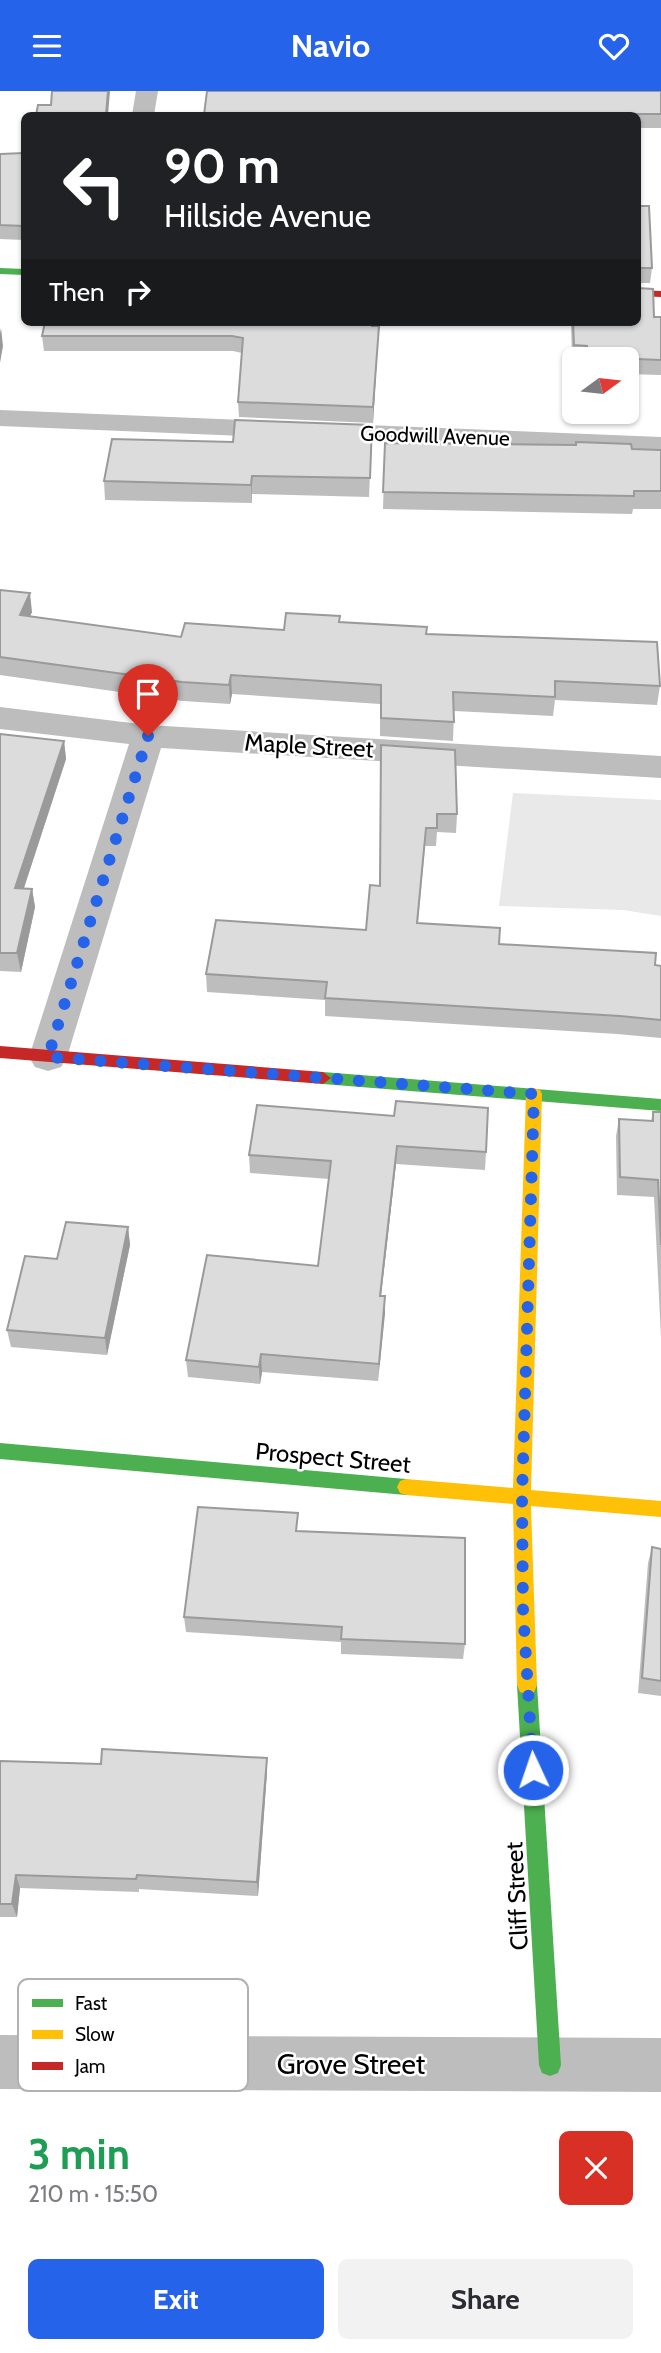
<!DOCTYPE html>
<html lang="en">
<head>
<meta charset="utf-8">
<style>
	body { margin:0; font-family:Cabin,sans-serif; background:#f2f2f3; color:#2b2b33; height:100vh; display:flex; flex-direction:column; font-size:26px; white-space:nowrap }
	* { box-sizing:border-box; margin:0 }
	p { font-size:23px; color:#7c7c81 }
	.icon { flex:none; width:38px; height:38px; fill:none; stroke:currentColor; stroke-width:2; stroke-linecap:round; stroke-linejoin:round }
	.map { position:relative; height:2017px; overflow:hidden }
	.details { display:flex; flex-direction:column; background:#fff; flex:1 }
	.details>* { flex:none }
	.top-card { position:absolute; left:21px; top:21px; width:620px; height:214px; border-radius:10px; box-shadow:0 2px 5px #0004; background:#202124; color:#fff; overflow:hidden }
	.needle { width:46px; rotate:75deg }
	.controls { position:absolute; left:562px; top:256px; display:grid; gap:14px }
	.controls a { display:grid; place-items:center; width:77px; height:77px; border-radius:10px; background:#fff; box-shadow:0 2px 5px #0004; font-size:35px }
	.pin { position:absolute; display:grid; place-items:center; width:60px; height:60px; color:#fff; margin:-72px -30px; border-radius:50% 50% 50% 0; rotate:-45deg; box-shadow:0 0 7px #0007 }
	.pin .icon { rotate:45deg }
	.me { position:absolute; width:77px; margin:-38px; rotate:357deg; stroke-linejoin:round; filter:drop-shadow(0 0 5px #0008) }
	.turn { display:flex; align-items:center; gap:24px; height:147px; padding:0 28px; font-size:32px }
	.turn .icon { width:91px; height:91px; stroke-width:2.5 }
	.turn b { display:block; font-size:49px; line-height:60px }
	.then { display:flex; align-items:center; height:66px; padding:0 28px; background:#0003; gap:14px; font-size:26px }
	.round { display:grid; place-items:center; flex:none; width:74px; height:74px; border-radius:10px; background:#f2f2f3 }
	.headline { display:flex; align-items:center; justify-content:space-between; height:119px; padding:0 28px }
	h1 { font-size:42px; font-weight:800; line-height:52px; color:#1e9e55 }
	.button { display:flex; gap:14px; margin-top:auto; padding:14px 28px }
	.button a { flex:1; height:80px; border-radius:10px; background:#2563eb; color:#fff; font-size:28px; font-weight:800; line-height:80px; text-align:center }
	.button a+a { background:#f2f2f3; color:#2b2b33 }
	header { display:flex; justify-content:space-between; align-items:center; height:91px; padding:0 28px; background:#2563eb; color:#fff; font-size:32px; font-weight:800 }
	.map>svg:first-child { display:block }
</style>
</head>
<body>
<header><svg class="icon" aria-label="menu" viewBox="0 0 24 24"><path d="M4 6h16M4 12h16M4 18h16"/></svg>Navio<svg class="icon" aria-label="heart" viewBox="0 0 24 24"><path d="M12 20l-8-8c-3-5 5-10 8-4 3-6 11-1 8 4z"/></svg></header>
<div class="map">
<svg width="661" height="2017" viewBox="0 0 661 2017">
	<rect width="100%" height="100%" fill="#fff"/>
	<!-- green -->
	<path fill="#e9e9e9" d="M513,702l148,7v116l-38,-6 -124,-4z"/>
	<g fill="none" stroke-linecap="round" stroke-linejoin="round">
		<!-- street -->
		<path fill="#bdbdbd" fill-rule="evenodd" d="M136,0h22l-4,24h-22z
			M0,319l661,27v16l-661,-27z
			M0,616l148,18 513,31v22l-500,-30 -94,309 -6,10 -13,4 -13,-4 -6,-10 100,-313 -129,-15z
			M0,1944l661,3v54l-661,-3z"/>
		<!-- fast -->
		<path fill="#4caf50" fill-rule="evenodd" d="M0,177l24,1v6l-24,-1z
			M323,981l338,27v12l-338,-27 -8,-6z
			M0,1352l406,36 6,2 3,6 -3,6 -6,2 -406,-36z
			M527,1585l7,2 3,7 24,380 -3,8 -8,3 -8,-3 -3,-8 -22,-380 3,-7z"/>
		<!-- slow -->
		<path fill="#ffc107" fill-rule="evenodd" d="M534,997l6,2 2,4 -11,396 130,11v16l-130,-11 6,179 -3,7 -7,2 -7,-2 -3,-7 -4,-181 -107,-9 -6,-2 -3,-6 3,-6 6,-2 107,9 13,-394 2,-4z"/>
		<!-- jam -->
		<path fill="#c62828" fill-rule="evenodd" d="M637,199l24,1v6l-24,-1z
			M0,955l323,26 8,6 -8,6 -323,-26z"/>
	</g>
	<!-- wall -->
	<path fill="#bdbdbd" d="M661,0v37h-24v-13h-433z
		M24,62v87l-24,-1v-85z
		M637,115l15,62 -2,15h-13z
		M654,226h7v58l-35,-1v-15h-52v2h-2l-1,-39h66z
		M373,235l5,15 -5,82 -134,-6 -1,-15 4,-49 -9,-2h-189l-2,-15z
		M372,334l-3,72 -117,-3v9l-147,-3 -1,-19 129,-39z
		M385,352l276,7v59h-28l-1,5 -249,-5z
		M0,499l32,22 -2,4 151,21 103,-7 56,-14v6l87,12 233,52 -3,19 -102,-5 -2,16 -99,-5 -1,30 -73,-5v-32l-148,-10 -2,10 -47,-3 -183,-26z
		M0,643l64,7 2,18 -42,129 8,1 3,18 -14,65 -21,-1z
		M381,654l76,69 -1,19 -19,-1 -1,14h-11l-7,77 81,21 162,22v72l-44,-4 -292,-18v-16l-118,-8 -1,-18 160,-44 14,-44z
		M257,1014l229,47 -1,18 -89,-6 -15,132h4l-7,85 -116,-9 -2,12 -72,-7 -2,-17 132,-94 11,-87 -79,-6 -1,-18z
		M653,1021h8v225l-7,-140 -37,-2 -1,-59 3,-17 32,2z
		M128,1136l2,18 -23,110 -96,-8 -4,-17 50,-71z
		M298,1440l167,113 -2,15 -122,-5v-12l-155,-10 -2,-15z
		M652,1456l9,2v147l-23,-3 10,-130z
		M0,1670l267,11 -9,124 -119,-7v3l-119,-4 -3,29h-17z"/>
	<!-- shaded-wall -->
	<path fill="#9a9a9a" d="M108,0h2l-2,24h-2z
		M379,235l-1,15 -5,82v-16z
		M1,237l2,18 -3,17v-30z
		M252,385v27l-1,-18z
		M30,502l2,19 -9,21 -3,-18z
		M231,584l1,19 -2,10 -1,-19z
		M64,650l2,18 -48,147 -3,-18z
		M32,798l3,18 -14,65 -4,-19z
		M397,1055l-1,18 -17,149 1,-17z
		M128,1136l2,18 -23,110 -2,-17z
		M385,1205v18l-7,67 1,-17z
		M261,1263l1,18 -2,12 -1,-17z
		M267,1667v14l-9,124 -1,-14z
		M16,1784l4,13 -3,29 -5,-13z"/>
	<!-- building -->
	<path fill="#dcdcdc" stroke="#9a9a9a" stroke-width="2" d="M52,0h56l-2,24h-70l2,-10h13z
		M207,0h454v23h-86l1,1h-372z
		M24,62v73l-24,-1v-71z
		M637,115h12l3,62h-15z
		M637,197l16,1 1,28h7v43l-74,-3v-11l-13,-1 -1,-23h64z
		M45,231h327v4h7l-6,81 -135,-5 5,-64 -11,-2h-190z
		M235,329l137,5 -2,53 -118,-2 -1,9 -147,-4 8,-42 121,3z
		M576,351l55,2 1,5 29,1v41h-27v5l-251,-4 2,-49 191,2z
		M0,499l30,3 -10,22 161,22 4,-14 99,7 2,-17 54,3 -1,6 88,5 -1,7 231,8 3,44 -105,-5v16l-102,-5 1,30 -73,-4v-33l-150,-10 -2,10 -47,-3 -182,-25z
		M0,643l64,7 -49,147 17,1 -15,64h-17z
		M381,654l74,5 2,64h-20v14h-11l-9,95 83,5 -1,16 157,9 -1,12 6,1v54l-41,-4 -295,-18 2,-16 -121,-8 10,-54 150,10 4,-45 10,1z
		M396,1010l92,7 -2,44 -89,-6 -17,150h5l-6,68 -118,-10 -2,13 -73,-7 21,-105 111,11 13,-105 -82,-6 8,-50 137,11z
		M653,1021h8v133l-3,-65 -38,-3 -1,-58 34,2z
		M66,1131l62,5 -23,111 -98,-8 18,-74 32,3z
		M198,1416l100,6 -2,18 169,7v106l-124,-5 1,-12 -158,-10z
		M652,1456l9,2v132l-19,-3z
		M102,1658l165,9 -10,124 -120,-7 -1,4 -120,-4 -4,29h-12v-143l101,3z"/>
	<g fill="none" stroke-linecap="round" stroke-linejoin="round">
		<!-- route -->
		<path stroke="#2563eb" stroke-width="12" stroke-dasharray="0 21.6" d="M148,645l-100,321 486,37 -12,403 1,112 10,161"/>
	</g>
	<g text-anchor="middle" stroke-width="5" stroke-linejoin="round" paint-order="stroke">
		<!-- far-street labels -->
		<g font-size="21" fill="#000" stroke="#fff">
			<text transform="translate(435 345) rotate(2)" y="7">Goodwill Avenue</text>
		</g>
		<!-- street labels -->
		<g font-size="24" fill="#000" stroke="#fff">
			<text transform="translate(309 655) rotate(3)" y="8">Maple Street</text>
			<text transform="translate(333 1367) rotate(5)" y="8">Prospect Street</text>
			<text transform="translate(517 1805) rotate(-93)" y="8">Cliff Street</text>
		</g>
		<!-- near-street labels -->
		<g font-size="28" fill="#000" stroke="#fff">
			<text x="351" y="1983">Grove Street</text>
		</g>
	</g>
	<!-- legend -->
	<rect x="18" y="1888" width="230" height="112" rx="10" fill="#fff" stroke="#b2b2b2" stroke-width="2"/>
	<rect x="32" y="1908" width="31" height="8" fill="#4caf50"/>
	<rect x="32" y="1939" width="31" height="9" fill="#ffc107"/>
	<rect x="32" y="1971" width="31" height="8" fill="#c62828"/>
	<g font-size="19" fill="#000">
		<text x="75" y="1919">Fast</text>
		<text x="75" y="1950">Slow</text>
		<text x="75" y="1982">Jam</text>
	</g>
</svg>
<div class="controls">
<a><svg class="needle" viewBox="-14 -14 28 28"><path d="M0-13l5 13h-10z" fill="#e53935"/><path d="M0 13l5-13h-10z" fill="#7c7c81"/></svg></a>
</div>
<div class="pin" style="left:148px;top:645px;background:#d93025"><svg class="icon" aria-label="arrive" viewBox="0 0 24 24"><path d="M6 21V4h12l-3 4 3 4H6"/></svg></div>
<svg class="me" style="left:533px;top:1679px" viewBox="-20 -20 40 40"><circle r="17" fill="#2563eb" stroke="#fff" stroke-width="3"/><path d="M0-11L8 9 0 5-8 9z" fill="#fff"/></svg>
<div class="top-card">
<div class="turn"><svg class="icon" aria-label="left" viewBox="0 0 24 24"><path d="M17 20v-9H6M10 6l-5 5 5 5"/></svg><div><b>90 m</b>Hillside Avenue</div></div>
<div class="then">Then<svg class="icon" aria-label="right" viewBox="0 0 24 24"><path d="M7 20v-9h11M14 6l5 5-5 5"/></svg></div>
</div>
</div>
<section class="details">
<div class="headline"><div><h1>3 min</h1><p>210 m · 15:50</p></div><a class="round" style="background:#d93025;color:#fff"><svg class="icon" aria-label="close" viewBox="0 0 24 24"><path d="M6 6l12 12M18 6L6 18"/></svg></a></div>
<div class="button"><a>Exit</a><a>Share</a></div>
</section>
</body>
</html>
